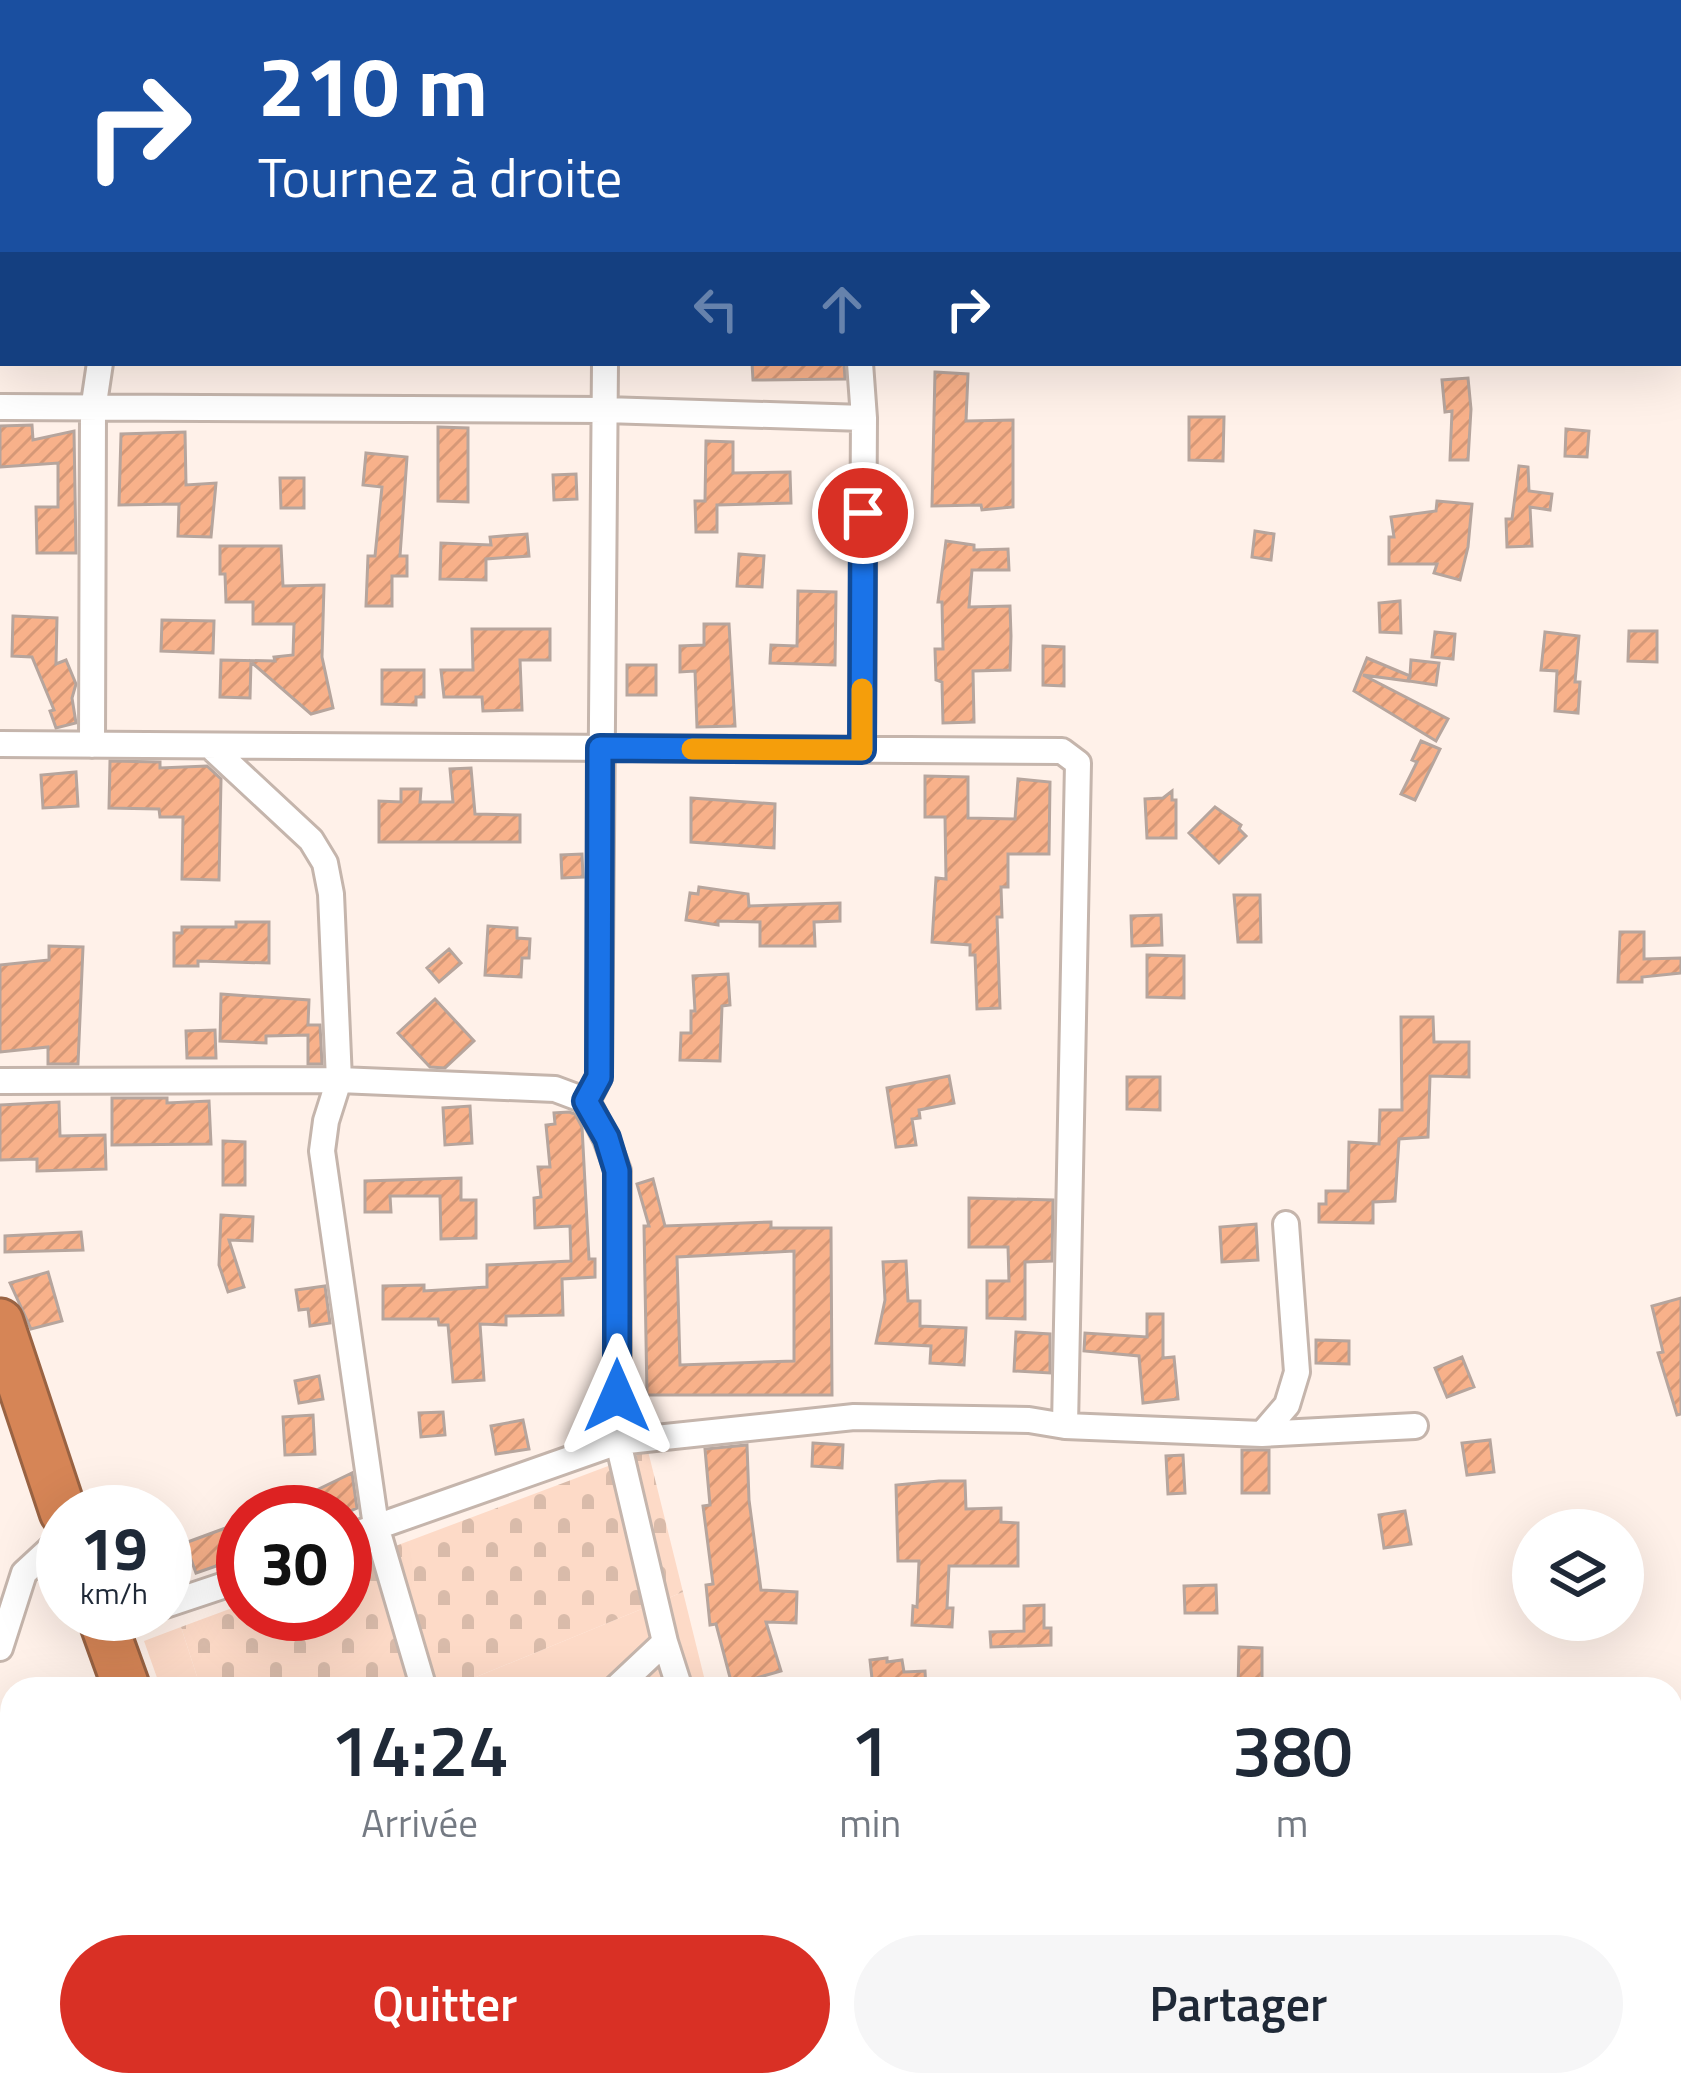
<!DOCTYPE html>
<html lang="fr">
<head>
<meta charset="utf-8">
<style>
	body { margin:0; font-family:"Titillium Web",sans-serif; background:#f6f6f7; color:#1f2937; height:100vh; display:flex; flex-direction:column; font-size:45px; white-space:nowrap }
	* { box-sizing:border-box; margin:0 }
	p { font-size:39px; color:#747a83 }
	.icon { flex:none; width:66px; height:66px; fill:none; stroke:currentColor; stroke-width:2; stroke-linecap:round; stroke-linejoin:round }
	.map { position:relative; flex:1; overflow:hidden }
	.panel { position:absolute; left:0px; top:1677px; width:1683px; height:420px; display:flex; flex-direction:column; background:#fff; border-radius:36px 36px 0 0; box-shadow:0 12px 48px #0002 }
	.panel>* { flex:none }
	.banner { position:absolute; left:0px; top:0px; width:1683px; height:366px; box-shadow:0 12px 48px #0002; background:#1a4fa0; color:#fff; overflow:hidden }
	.controls { position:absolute; left:1512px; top:1509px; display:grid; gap:24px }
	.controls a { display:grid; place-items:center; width:132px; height:132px; border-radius:50%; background:#fff; box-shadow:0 12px 48px #0002; font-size:60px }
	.speed { position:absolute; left:36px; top:1485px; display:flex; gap:24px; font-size:60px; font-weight:700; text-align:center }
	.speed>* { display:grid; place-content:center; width:156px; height:156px; border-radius:50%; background:#fff; box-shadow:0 12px 48px #0002; line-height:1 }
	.speed small { font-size:30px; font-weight:400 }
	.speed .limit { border:18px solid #d22; background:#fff; color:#111 }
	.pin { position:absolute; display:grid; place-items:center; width:102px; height:102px; color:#fff; margin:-51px; border:6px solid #fff; border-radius:50%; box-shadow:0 3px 12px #0007 }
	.me { position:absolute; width:132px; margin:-66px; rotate:0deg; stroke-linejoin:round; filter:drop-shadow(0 0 9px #0008) }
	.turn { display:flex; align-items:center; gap:42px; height:252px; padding:0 60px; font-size:54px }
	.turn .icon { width:156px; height:156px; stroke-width:2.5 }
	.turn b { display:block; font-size:84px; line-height:102px }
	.lanes { display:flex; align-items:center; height:114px; padding:0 60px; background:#0003; justify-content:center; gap:60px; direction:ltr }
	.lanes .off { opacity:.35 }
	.eta { display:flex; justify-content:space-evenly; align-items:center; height:204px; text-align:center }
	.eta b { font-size:72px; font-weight:600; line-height:84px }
	.button { display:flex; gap:24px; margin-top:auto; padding:24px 60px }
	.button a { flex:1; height:138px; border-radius:72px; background:#d93025; color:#fff; font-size:48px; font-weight:600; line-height:138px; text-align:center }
	.button a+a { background:#f6f6f7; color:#1f2937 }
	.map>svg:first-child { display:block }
</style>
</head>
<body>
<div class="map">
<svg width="1681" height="2097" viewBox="0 0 1681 2097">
	<defs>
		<pattern id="cemetery-stones" width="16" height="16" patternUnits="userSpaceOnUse" patternTransform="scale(3)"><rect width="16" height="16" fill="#fddac7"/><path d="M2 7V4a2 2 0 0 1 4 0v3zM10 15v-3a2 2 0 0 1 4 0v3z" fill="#d9bbaa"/></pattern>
		<pattern id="building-hatch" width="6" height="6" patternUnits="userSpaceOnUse" patternTransform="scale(3)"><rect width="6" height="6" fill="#f8b18a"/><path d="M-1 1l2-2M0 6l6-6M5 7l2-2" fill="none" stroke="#d59877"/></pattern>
	</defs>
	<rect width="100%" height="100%" fill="#fff1e9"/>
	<!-- grass -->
	<path fill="#fddac7" d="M683,1592l24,97h-260z
		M181,1627l20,62h-40l-17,-48z"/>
	<!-- cemetery -->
	<path fill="url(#cemetery-stones)" d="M648,1451l35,141 -236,97h-246l-20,-62 62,-23v10h102v-49z"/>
	<!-- building -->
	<path fill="url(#building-hatch)" stroke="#b6a59d" stroke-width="3" fill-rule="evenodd" d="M752,363h92l1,16 -92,1z
		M935,372l33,2 -2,47 47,-1v87l-31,3 -1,-5 -49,1z
		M1468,378l3,31 -3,51h-18l2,-49 -7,1 -3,-32z
		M1189,417h35l-1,44 -34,-1z
		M32,425l1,15 41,-9 2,122h-39l-1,-46h22v-44l-58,4v-41z
		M438,427l30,1v74l-30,-1z
		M1566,429l23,2 -2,26 -22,-1z
		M185,432l1,53 30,-2 -5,54 -33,-1 1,-32 -60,1 2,-71z
		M706,441l27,1v31l57,-1 1,31 -74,2v27h-21l-1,-31h10z
		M366,453l41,4 -7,99h7v20h-15v30h-26l2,-50h7l7,-69 -19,-2z
		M1519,466l9,1 1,24 23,3 -2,16 -20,-3 2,39 -25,1 -1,-28h6z
		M576,474l1,25 -23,1 -1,-25z
		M280,478h24v30h-23z
		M1437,501l35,3 -4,43 -8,33 -26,-7 3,-9h-48v-27h5l-3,-20 45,-6z
		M1255,531l19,3 -3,26 -19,-3z
		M527,534l2,22 -43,3v21l-46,-1 1,-36 50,2 -1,-8z
		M946,541l28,4v5l34,-1 1,21h-37l-3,37 41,-1 1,30 -1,34 -37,1 1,51 -31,1 -1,-41 -6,-2 -1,-31h8l-1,-47h-4z
		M220,546h61l2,40 41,-1 -2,72 11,51 -22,6 -60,-52 -1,36 -30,-1 1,-37 54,1 -1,-4 19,-2 1,-31h-41v-22h-27l-1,-28h-5z
		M739,554l25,2 -2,31 -25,-1z
		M798,591l38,1 -1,73 -65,-2 1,-18 26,1z
		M1400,601l1,32 -21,-1 -1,-29z
		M13,616l44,2 -1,46 10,-4 10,24 -4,14 4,25 -20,5 -6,-17 4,-1 -22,-53 -20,-1z
		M162,620l52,1 -1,32 -52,-2z
		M704,624h25l6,102 -38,1 -2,-56 -15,1v-26l24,-1z
		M472,629h78v31h-30l2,50 -39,1 -1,-14h-38l-3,-27h32z
		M1629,631h28v31l-29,-1z
		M1435,632l20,2 -2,25 -21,-2z
		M1545,632l34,4 -4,46h5l-2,31 -23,-2 2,-40 -16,-1z
		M1043,646l21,1v39l-21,-1z
		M1367,658l43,18 1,-16 28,3 -3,22 -27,-4v-5l-1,5 -45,-6 85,44 -12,22 -82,-50z
		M627,665h29v30h-29z
		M382,670h42v27h-8v8l-34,-1z
		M1421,741l19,8 -25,51 -14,-6 16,-32 -5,-2z
		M110,761l50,1v6l47,-2 14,13 -2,101 -37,-1 1,-62h-23l-1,-8 -50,-1z
		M471,768l4,46 45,1v27h-141v-41l22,1v-13h20l-1,13h33l-3,-33z
		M76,772l2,34 -35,2 -2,-33z
		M925,776l43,1v41l47,1 3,-40 32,3 -1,72h-41v33h-7l1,30h-5l3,91 -23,1 -2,-54h-5v-10l-38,-3 4,-64 10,1 -1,-62h-20z
		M1172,791v9h4v38h-29l-2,-39 18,-1z
		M691,798l84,6 -1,44 -83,-6z
		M1215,807l26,18 -2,4 7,7 -27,27 -30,-30z
		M582,854l1,23 -21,1 -1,-23z
		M699,887l49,7 1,12 91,-3v18l-26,1 1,24h-55v-24l-42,-1v4l-32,-5 4,-27 8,1z
		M1234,895h26l1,47h-23z
		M1161,915l1,30 -30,1 -1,-30z
		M236,922h33v41l-71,-2v5h-24v-33h8v-6h54z
		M488,926l29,2v10l13,1 -1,19h-7l-1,19 -36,-2z
		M1620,932h24v27l37,-1v15l-39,4v5h-24z
		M49,946l34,1 -5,117h-30v-17l-48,5v-87l49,-5z
		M449,949l12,14 -22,19 -12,-14z
		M1147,955l37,1v42l-37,-1z
		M728,974l2,31 -8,1 -2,55 -40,-1 1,-27h10v-22h4l-2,-35z
		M221,994l88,6 -1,25h12l2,39h-14v-29l-42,1v7l-46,-2z
		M435,999l39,42 -29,27 -15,-1 -32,-34z
		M1401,1017h32l1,25h35v35l-39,-1 -2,61 -29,2 -4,62 -22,1v21l-54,-1v-18h7v-13h22l1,-49 30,2 1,-34h22z
		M215,1030l1,28h-29l-1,-27z
		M949,1076l5,27 -35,7 1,8 -8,1 4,26 -20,2 -9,-59z
		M1127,1077h33v33l-33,-1z
		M112,1098h55v5l42,-2 2,43 -99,1z
		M59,1102l1,34 45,-1 1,34 -69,2v-12l-37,1v-55z
		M470,1106l2,37 -27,2 -2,-37z
		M569,1112l6,2 7,13 7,132h6v18l-33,2 1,36 -57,1v9l-26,-1 4,56 -31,2 -5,-57h-9l-1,-6h-55v-33l41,-1v6l63,-4v-22l84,-4 -1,-35 -35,2 -1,-30 7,-1 -3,-30h12l-4,-42 9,-1 -1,-11z
		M223,1141l22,1v43h-22z
		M461,1178v22h15v38l-35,1 -1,-43h-50l1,16h-26v-31z
		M653,1179l12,47 106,-4v6h60l1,167h-185l-3,-169h5l-12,-42zM794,1251v110l-114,4 -3,-108z
		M969,1198l84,2 -1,61 -27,1v57l-38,-1v-37h22l-1,-34h-39z
		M221,1215l32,2 -1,24 -23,-1 15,47 -16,5 -9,-27z
		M1256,1224l2,36 -36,2 -2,-35z
		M81,1232l2,18 -78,2v-16z
		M906,1261l2,40h12v25l46,2 -2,37 -34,-2 1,-17 -55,-3 9,-43 -2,-38z
		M48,1272l14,49 -31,8 -21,-46z
		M325,1286l5,37 -20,3 -2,-17 -9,1 -3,-20z
		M1681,1298v116l-4,1 -19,-62 5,-1 -11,-46z
		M1147,1314h16v44l11,-1 4,42 -35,4 -4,-47 -55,-5 1,-18 62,4z
		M1016,1332l34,2v39l-36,-2z
		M1316,1340l33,1v23l-33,-1z
		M1462,1357l12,30 -27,10 -12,-29z
		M319,1376l4,23 -24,4 -4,-22z
		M443,1412l2,23 -24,2 -2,-24z
		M313,1415l2,39 -30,1 -2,-38z
		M523,1420l6,29 -33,5 -5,-28z
		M1490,1440l4,32 -27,3 -5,-32z
		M813,1443l30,2 -1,23 -30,-2z
		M747,1445l2,55 12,90 36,2 -1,31 -30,-1 15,49 -25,7 1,11h-24l-17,-65 -6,1 -4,-40 7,-1 -10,-78 7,-1 -5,-56z
		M1242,1450h27v43h-27z
		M1183,1455l2,38 -17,1 -2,-38z
		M352,1473l5,35 -9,4h-77z
		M939,1481h26l1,28 35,-1v14l17,1v43h-69l-2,42h6l-1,19 -40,-2 1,-19 4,1 2,-46h-21l-2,-76z
		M1405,1511l6,33 -27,4 -5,-33z
		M231,1526l11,31 -46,16 -11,-30z
		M1216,1585l1,28h-32l-1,-27z
		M1044,1605v23h7v17l-60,2 -1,-15 34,-1v-25z
		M1239,1647l23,1v41l-24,-1z
		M887,1658v4l15,-2 2,12 21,-1 1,18 -53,-1 -3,-28z"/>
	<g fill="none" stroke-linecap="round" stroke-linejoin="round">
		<!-- street casing -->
		<g stroke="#c5b5ac" stroke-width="30">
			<path id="street" d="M603,0v3
				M860,363l4,55 -2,332
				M0,407l605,3 259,8
				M0,744l1062,7 16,12 -13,663
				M92,745l1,-335 7,-47
				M210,746l101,94 14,23 6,31 8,186 -13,41 -4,30 54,375 48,163
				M0,1081l339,-1 216,9 32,12 19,38 12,32v271l47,200 15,47
				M587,1101l12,-24 6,-714
				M1262,1434l25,-29 10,-33 -11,-148
				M345,1538l273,-96 236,-25 175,3 36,6 197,8 153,-8
				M165,1605l78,-26
				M104,1624l33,-10
				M0,1648l24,-75 39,-36
				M615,1689l50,-47
				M118,2097l21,-4 39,3"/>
		</g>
		<!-- highway casing -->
		<g stroke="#996343" stroke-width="51">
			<path id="highway" d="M0,1322l63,190
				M100,1614l27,75
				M263,2085l4,12"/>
		</g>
		<!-- street -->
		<use href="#street" stroke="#fff" stroke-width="24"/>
		<!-- highway -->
		<use href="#highway" stroke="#d68556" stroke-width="45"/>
	</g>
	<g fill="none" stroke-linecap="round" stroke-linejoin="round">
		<!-- route casing -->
		<g stroke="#114b97" stroke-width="30">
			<path id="route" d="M617,1396v-225l-10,-33 -21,-37 13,-24 1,-329 262,2 1,-237"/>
		</g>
		<!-- route -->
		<use href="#route" stroke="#1a73e8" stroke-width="21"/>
		<!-- slow -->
		<path stroke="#f59e0b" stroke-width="21" d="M692,749l170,1v-61"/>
	</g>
</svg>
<div class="controls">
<a><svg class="icon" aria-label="layers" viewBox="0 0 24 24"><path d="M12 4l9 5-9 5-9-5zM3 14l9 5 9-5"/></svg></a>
</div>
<div class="speed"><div>19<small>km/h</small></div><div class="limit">30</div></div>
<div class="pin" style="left:863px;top:513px;background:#d93025"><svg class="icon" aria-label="arrive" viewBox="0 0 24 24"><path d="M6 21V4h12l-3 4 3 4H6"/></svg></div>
<svg class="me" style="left:617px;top:1396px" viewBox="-20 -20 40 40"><path d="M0-17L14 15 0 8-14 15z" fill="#1a73e8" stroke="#fff" stroke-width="4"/></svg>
<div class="banner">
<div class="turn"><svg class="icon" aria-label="right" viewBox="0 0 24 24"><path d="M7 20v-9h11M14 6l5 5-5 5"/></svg><div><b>210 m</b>Tournez à droite</div></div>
<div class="lanes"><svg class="icon off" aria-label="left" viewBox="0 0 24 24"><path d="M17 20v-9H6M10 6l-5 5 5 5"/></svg><svg class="icon off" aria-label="ahead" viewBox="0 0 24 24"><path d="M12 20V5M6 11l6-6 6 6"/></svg><svg class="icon" aria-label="right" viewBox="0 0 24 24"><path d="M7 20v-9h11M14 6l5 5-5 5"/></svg></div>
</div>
<section class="panel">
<div class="eta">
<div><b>14:24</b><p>Arrivée</p></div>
<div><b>1</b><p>min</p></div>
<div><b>380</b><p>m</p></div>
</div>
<div class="button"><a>Quitter</a><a>Partager</a></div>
</section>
</div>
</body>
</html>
